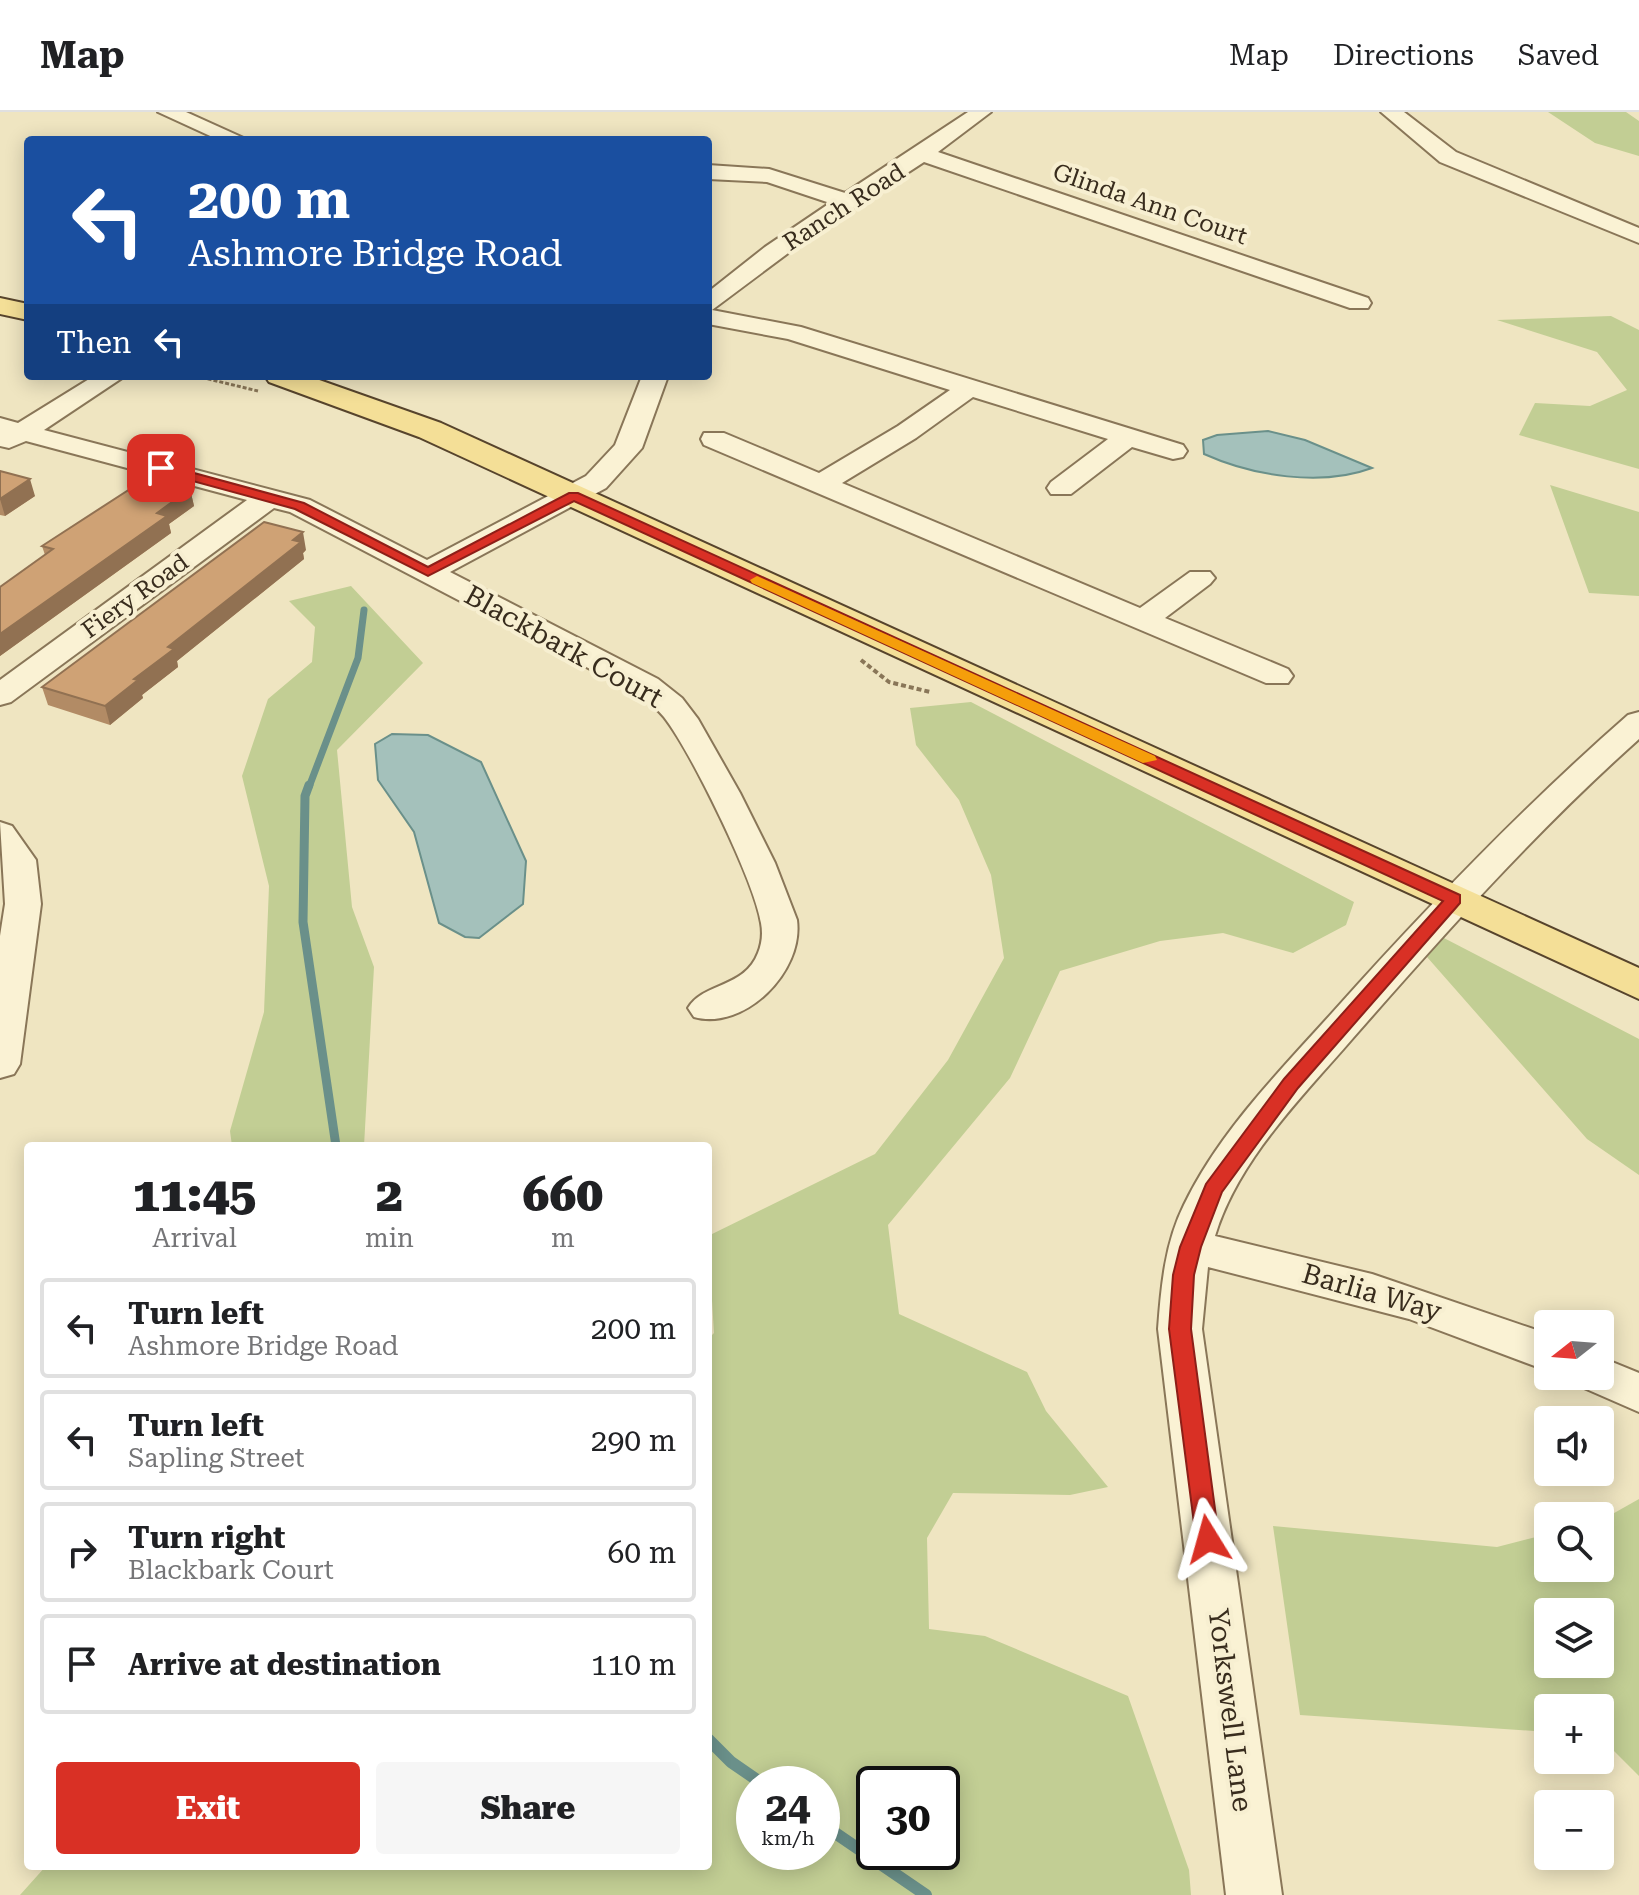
<!DOCTYPE html>
<html lang="en">
<head>
<meta charset="utf-8">
<style>
	body { margin:0; font-family:"Roboto Serif",serif; background:#f6f6f6; color:#202124; height:100vh; display:flex; flex-direction:column; font-size:30px; white-space:nowrap }
	* { box-sizing:border-box; margin:0 }
	p { font-size:26px; color:#757577 }
	.icon { flex:none; width:44px; height:44px; fill:none; stroke:currentColor; stroke-width:2; stroke-linecap:round; stroke-linejoin:round }
	.map { position:relative; flex:1; overflow:hidden }
	.panel { position:absolute; left:24px; top:1030px; width:688px; height:728px; display:flex; flex-direction:column; background:#fff; border-radius:8px; box-shadow:0 4px 20px #0003 }
	.panel>* { flex:none }
	.top-card { position:absolute; left:24px; top:24px; width:688px; height:244px; border-radius:8px; box-shadow:0 4px 20px #0003; background:#1a4fa0; color:#fff; overflow:hidden }
	.needle { width:52px; rotate:253deg }
	.fabs { position:absolute; left:1534px; top:1198px; display:grid; gap:16px }
	.fabs a { display:grid; place-items:center; width:80px; height:80px; border-radius:8px; background:#fff; box-shadow:0 4px 20px #0003; font-size:40px }
	.speed { position:absolute; left:736px; top:1654px; display:flex; gap:16px; font-size:40px; font-weight:700; text-align:center }
	.speed>* { display:grid; place-content:center; width:104px; height:104px; border-radius:50%; background:#fff; box-shadow:0 4px 20px #0003; line-height:1 }
	.speed small { font-size:20px; font-weight:400 }
	.speed .limit { border:4px solid #111; border-radius:12px; background:#fff; color:#111 }
	.pin { position:absolute; display:grid; place-items:center; width:68px; height:68px; color:#fff; margin:-34px; border-radius:16px; box-shadow:0 4px 12px #0006 }
	.me { position:absolute; width:88px; margin:-44px; rotate:352deg; stroke-linejoin:round; filter:drop-shadow(0 0 6px #0008) }
	.turn { display:flex; align-items:center; gap:28px; height:168px; padding:0 32px; font-size:36px }
	.turn .icon { width:104px; height:104px; stroke-width:2.5 }
	.turn b { display:block; font-size:56px; line-height:68px }
	.then { display:flex; align-items:center; height:76px; padding:0 32px; background:#0003; gap:16px; font-size:30px }
	.eta { display:flex; justify-content:space-evenly; align-items:center; height:136px; text-align:center }
	.eta b { font-size:48px; font-weight:800; line-height:56px }
	.action { display:flex; gap:16px; margin-top:auto; padding:16px 32px }
	.action a { flex:1; height:92px; border-radius:8px; background:#d93025; color:#fff; font-size:32px; font-weight:800; line-height:92px; text-align:center }
	.action a+a { background:#f6f6f6; color:#202124 }
	ul { padding:0; list-style:none }
	li { display:flex; align-items:center; gap:24px; height:100px; margin:0 16px 12px; padding:0 16px; border:4px solid #e0e0e0; border-radius:8px }
	li div { flex:1 }
	li b { display:block; font-size:30px }
	li em { font-style:normal }
	header { display:flex; align-items:center; gap:48px; box-sizing:border-box; height:112px; padding:0 40px; background:#fff; border-bottom:2px solid #e0e0e0 }
	header strong { font-size:38px }
	nav { display:flex; gap:44px; margin-inline-start:auto; font-size:28px }
	.map>svg:first-child { display:block }
</style>
</head>
<body>
<header>
<strong>Map</strong>
<nav><a>Map</a><a>Directions</a><a>Saved</a></nav>
</header>
<div class="map">
<svg width="1639" height="1783" viewBox="0 0 1639 1783">
	<rect width="100%" height="100%" fill="#efe5c1"/>
	<!-- green -->
	<path fill="#c2ce94" fill-rule="evenodd" d="M1548,0h78l13,9v35l-44,-13z
		M1611,204l28,14v139l-120,-34 16,-32 55,3 37,-16 -30,-38 -100,-32z
		M1550,373l89,27v84l-50,-3z
		M351,474l72,77 -86,87 15,157 22,60 -10,179h-132l-2,-15 34,-119 5,-126 -27,-110 26,-77 44,-37 3,-35 -26,-26z
		M971,590l383,200 -8,23 -53,28 -70,-20 -63,8 -100,30 -50,107 -122,147 11,89 128,58 19,39 62,76 -38,8 -117,-2 -26,45 2,91 56,7 143,60 61,174 2,25h-1171l26,-29h662v-527l6,-6 -6,-97 167,-82 73,-94 56,-102 -13,-83 -32,-75 -43,-55 -6,-37zM754,1672h68v68h-68zM942,1672v68h-68v-68z
		M1442,825l197,102v136l-52,-36 -160,-182z
		M1639,1387v277l-39,-39v-29h-52v24l-248,-17 -27,-189 224,21 51,-13v34h52v-47zM1600,1500v52h-52v-52z"/>
	<!-- water -->
	<path fill="#a4c1bb" stroke="#6a908a" stroke-width="2" d="M1268,319l37,9 67,28c-51,19 -119,8 -168,-14l-1,-14 14,-5z
		M392,622l36,1 53,27 45,99 -3,43 -44,34 -14,-1 -26,-14 -25,-91 -36,-52 -3,-36z"/>
	<g fill="none" stroke-linecap="round" stroke-linejoin="round">
		<!-- stream-far2 -->
		<path stroke="#6a908a" stroke-width="7" d="M309,675l49,-129 6,-48"/>
		<!-- stream-far1 -->
		<path stroke="#6a908a" stroke-width="9" d="M309,673l-4,11 -2,126 33,224"/>
		<!-- stream -->
		<path stroke="#6a908a" stroke-width="12" d="M708,1627l23,23 32,22
			M822,1712l104,71"/>
		<!-- minor casing -->
		<g stroke="#897658" stroke-width="4">
			<path id="minor" d="M158,0h28l62,28h-29z
				M968,0h23l-53,40 430,146 3,5 -3,5h-18l-426,-146 -109,71 -103,77 89,17 382,118 4,6 -4,6 -10,2 -41,-12 -61,47h-20l-4,-6 4,-6 57,-43 -135,-42 -57,41 -74,45 298,125 50,-36h20l5,6 -5,6 -45,34 123,51 5,7 -5,7h-22l-562,-238 -3,-6 3,-6h20l95,40 79,-47 52,-36 -162,-51 -80,-15v-32l57,-45 65,-44 -63,-21 -59,-3v-14l61,4 76,24z
				M1381,0h23l52,40 183,76v15l-199,-81z
				M94,264h31l-81,54 266,70 117,60 159,-84 29,-31 27,-69h26l-26,72 -36,40 -156,84 208,107 24,19 16,21 42,74 35,70 22,57c7,52 -53,111 -103,97l-6,-9c16,-26 57,-20 70,-55 4,-10 5,-19 3,-30 -7,-43 -70,-171 -97,-206 -8,-10 -18,-17 -28,-24l-346,-181 -16,-4 -263,194 -11,3v-25l247,-180 -221,-59 -17,7 -9,-2v-28l18,5z
				M1639,600v27c-103,92 -195,195 -286,299 -51,59 -115,122 -138,198l157,38 176,60v37l-139,-52 -201,-52 -6,62 80,566h-56l-68,-566c3,-42 7,-86 26,-124 35,-73 95,-133 148,-192 94,-105 190,-205 296,-298z
				M0,710l12,4 24,34 5,44 -21,160 -6,10 -14,4v-142l5,-32z
				M1600,1245l39,16v39l-55,-24 -6,-12h22z"/>
		</g>
		<!-- major casing -->
		<g stroke="#57442c" stroke-width="4">
			<path id="major" d="M0,186l28,6v16l-28,-6z
				M265,264h43l133,47 1198,545v31l-1220,-562 -150,-55z"/>
		</g>
		<!-- path-far1 -->
		<path stroke="#897658" stroke-width="3" stroke-dasharray="4 2" stroke-linecap="butt" d="M196,264l62,15"/>
		<!-- path -->
		<path stroke="#897658" stroke-width="4" stroke-dasharray="5 3" stroke-linecap="butt" d="M861,548l28,22 41,10"/>
		<!-- minor -->
		<use href="#minor" fill="#faf2d4" fill-rule="evenodd"/>
		<!-- major -->
		<use href="#major" fill="#f4df97" fill-rule="evenodd"/>
	</g>
	<!-- wall -->
	<path fill="#b28b65" d="M0,359l35,25 -30,20 -5,-1z
		M190,377l4,17 -25,18 2,9 -171,123v-69l45,-32 -3,-9z
		M306,438l-3,3 1,6 -127,102 1,6 -36,28 1,3 -33,27 -62,-20 -6,-18z"/>
	<!-- shaded-wall -->
	<path fill="#917152" d="M30,367l5,17 -30,20 -5,-17z
		M190,377l4,17 -25,18 2,9 -171,123v-22l157,-121z
		M303,420l3,18 -3,3 1,6 -127,102 1,6 -36,28 1,3 -33,27 -5,-19 63,-59z"/>
	<!-- building -->
	<path fill="#cfa275" stroke="#917152" stroke-width="2" d="M0,359l30,8 -30,20z
		M147,366l43,11 -33,24 10,3 -167,118v-47l53,-38 -11,-3z
		M264,410l39,10 -10,8 8,2 -133,105 6,2 -40,30 4,1 -33,26 -63,-19z"/>
	<!-- route -->
	<path fill="#d93025" stroke="#8d1f18" stroke-width="2" d="M161,352l143,39 124,64 141,-74h9l882,402v8l-162,185 -76,104 -21,55 -7,28 -3,54 28,210 -3,7 -8,3 -8,-3 -4,-7 -27,-210 4,-54 7,-28 26,-63 78,-105 159,-178 -869,-400 -146,75 -133,-67 -139,-38v-6z"/>
	<!-- slow -->
	<path fill="#f59e0b" d="M757,464l398,180 2,4 -14,3 -391,-180 -2,-3z"/>
	<g text-anchor="middle" stroke-width="8" stroke-linejoin="round" paint-order="stroke">
		<!-- far-street labels -->
		<g font-size="24" fill="#382c1d" stroke="#f7efd1">
			<text transform="translate(1150 92) rotate(19)" y="8">Glinda Ann Court</text>
			<text transform="translate(844 95) rotate(-33)" y="8">Ranch Road</text>
			<text transform="translate(135 484) rotate(-36)" y="8">Fiery Road</text>
		</g>
		<!-- street labels -->
		<g font-size="28" fill="#382c1d" stroke="#f7efd1">
			<text transform="translate(564 534) rotate(29)" y="10">Blackbark Court</text>
			<text transform="translate(1372 1180) rotate(16)" y="10">Barlia Way</text>
			<text transform="translate(1231 1598) rotate(83)" y="10">Yorkswell Lane</text>
		</g>
	</g>
</svg>
<div class="fabs">
<a><svg class="needle" viewBox="-14 -14 28 28"><path d="M0-13l5 13h-10z" fill="#e53935"/><path d="M0 13l5-13h-10z" fill="#757577"/></svg></a>
<a><svg class="icon" aria-label="sound" viewBox="0 0 24 24"><path d="M4 9h4l5-4v14l-5-4H4zM17 9q2 3 0 6"/></svg></a>
<a><svg class="icon" aria-label="search" viewBox="0 0 24 24"><circle cx="10" cy="10" r="6"/><path d="M15 15l6 6"/></svg></a>
<a><svg class="icon" aria-label="layers" viewBox="0 0 24 24"><path d="M12 4l9 5-9 5-9-5zM3 14l9 5 9-5"/></svg></a>
<a>+</a>
<a>−</a>
</div>
<div class="speed"><div>24<small>km/h</small></div><div class="limit">30</div></div>
<div class="pin" style="left:161px;top:356px;background:#d93025"><svg class="icon" aria-label="arrive" viewBox="0 0 24 24"><path d="M6 21V4h12l-3 4 3 4H6"/></svg></div>
<svg class="me" style="left:1208px;top:1427px" viewBox="-20 -20 40 40"><path d="M0-17L14 15 0 8-14 15z" fill="#d93025" stroke="#fff" stroke-width="4"/></svg>
<div class="top-card">
<div class="turn"><svg class="icon" aria-label="left" viewBox="0 0 24 24"><path d="M17 20v-9H6M10 6l-5 5 5 5"/></svg><div><b>200 m</b>Ashmore Bridge Road</div></div>
<div class="then">Then<svg class="icon" aria-label="left" viewBox="0 0 24 24"><path d="M17 20v-9H6M10 6l-5 5 5 5"/></svg></div>
</div>
<section class="panel">
<div class="eta">
<div><b>11:45</b><p>Arrival</p></div>
<div><b>2</b><p>min</p></div>
<div><b>660</b><p>m</p></div>
</div>
<ul>
<li><svg class="icon" aria-label="left" viewBox="0 0 24 24"><path d="M17 20v-9H6M10 6l-5 5 5 5"/></svg><div><b>Turn left</b><p>Ashmore Bridge Road</p></div><em>200 m</em></li>
<li><svg class="icon" aria-label="left" viewBox="0 0 24 24"><path d="M17 20v-9H6M10 6l-5 5 5 5"/></svg><div><b>Turn left</b><p>Sapling Street</p></div><em>290 m</em></li>
<li><svg class="icon" aria-label="right" viewBox="0 0 24 24"><path d="M7 20v-9h11M14 6l5 5-5 5"/></svg><div><b>Turn right</b><p>Blackbark Court</p></div><em>60 m</em></li>
<li><svg class="icon" aria-label="arrive" viewBox="0 0 24 24"><path d="M6 21V4h12l-3 4 3 4H6"/></svg><div><b>Arrive at destination</b></div><em>110 m</em></li>
</ul>
<div class="action"><a>Exit</a><a>Share</a></div>
</section>
</div>
</body>
</html>
